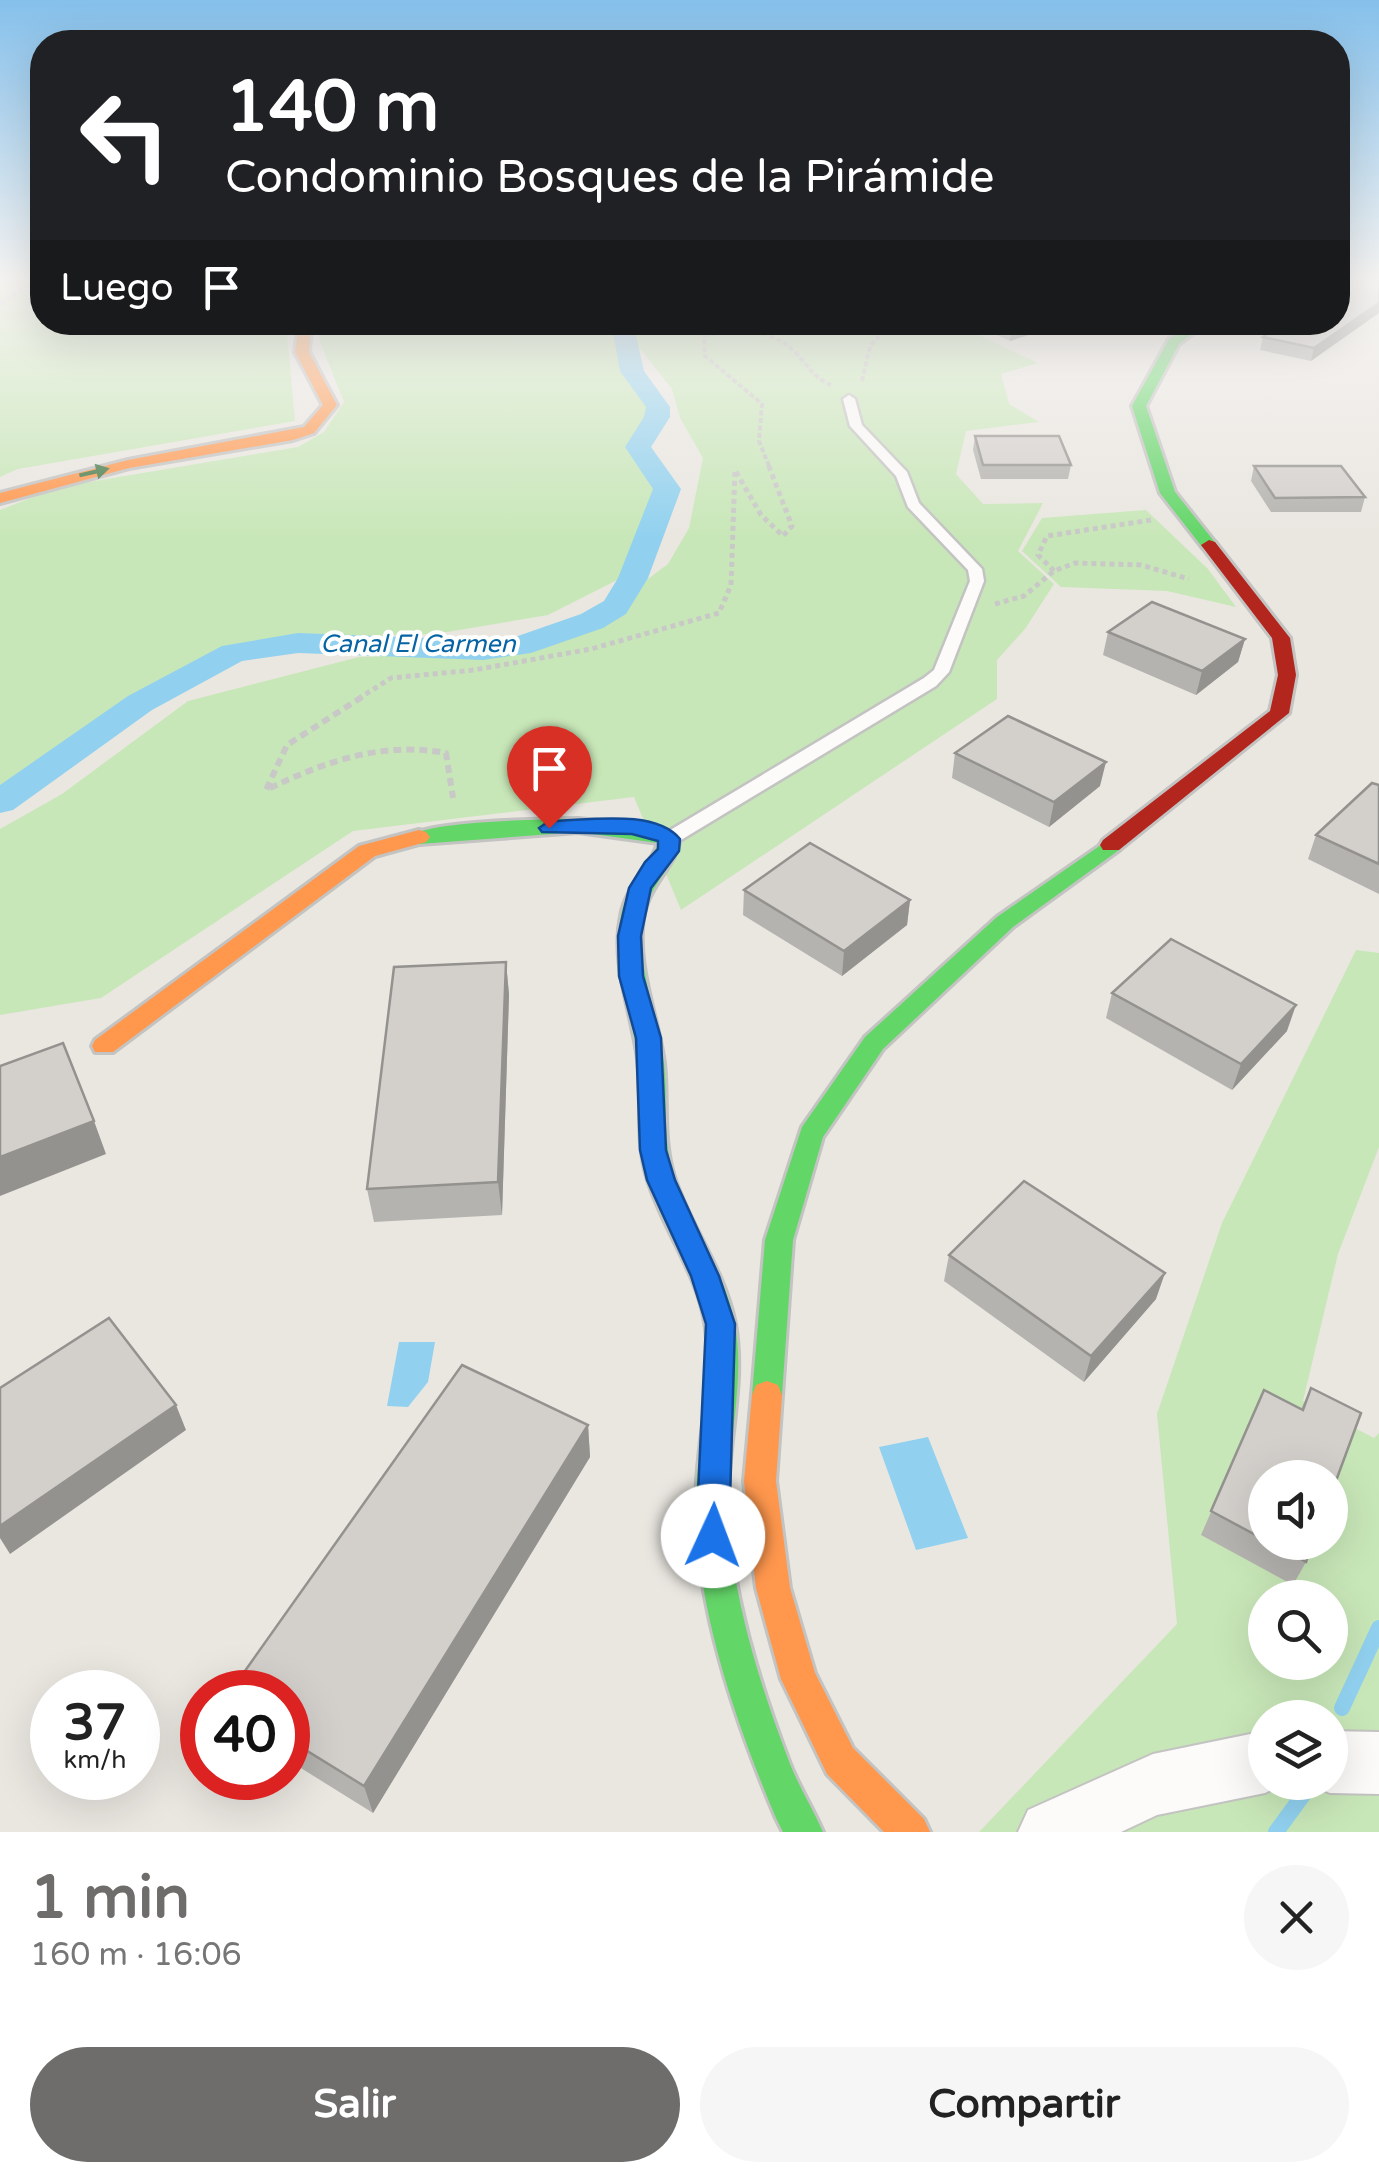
<!DOCTYPE html>
<html lang="es">
<head>
<meta charset="utf-8">
<style>
	body { margin:0; font-family:"Varela Round",sans-serif; background:#f6f6f6; color:#222; height:100vh; display:flex; flex-direction:column; font-size:38px; white-space:nowrap }
	* { box-sizing:border-box; margin:0 }
	p { font-size:32px; color:#767676 }
	.icon { flex:none; width:55px; height:55px; fill:none; stroke:currentColor; stroke-width:2; stroke-linecap:round; stroke-linejoin:round }
	.map { position:relative; height:1832px; overflow:hidden }
	.drawer { display:flex; flex-direction:column; background:#fff; flex:1 }
	.drawer>* { flex:none }
	.hud { position:absolute; left:30px; top:30px; width:1320px; height:305px; border-radius:40px; box-shadow:0 10px 40px #0002; background:#202124; color:#fff; overflow:hidden }
	.fabs { position:absolute; left:1248px; top:1460px; display:grid; gap:20px }
	.fabs a { display:grid; place-items:center; width:100px; height:100px; border-radius:50%; background:#fff; box-shadow:0 10px 40px #0002; font-size:50px }
	.speed { position:absolute; left:30px; top:1670px; display:flex; gap:20px; font-size:50px; font-weight:700; text-align:center }
	.speed>* { display:grid; place-content:center; width:130px; height:130px; border-radius:50%; background:#fff; box-shadow:0 10px 40px #0002; line-height:1 }
	.speed small { font-size:25px; font-weight:400 }
	.speed .limit { border:15px solid #d22; background:#fff; color:#111 }
	.pin { position:absolute; display:grid; place-items:center; width:85px; height:85px; color:#fff; margin:-102px -42px; border-radius:50% 50% 50% 0; rotate:-45deg; box-shadow:0 0 10px #0007 }
	.pin .icon { rotate:45deg }
	.me { position:absolute; width:110px; margin:-55px; rotate:2deg; stroke-linejoin:round; filter:drop-shadow(0 0 8px #0008) }
	.turn { display:flex; align-items:center; gap:35px; height:210px; padding:0 30px; font-size:45px }
	.turn .icon { width:130px; height:130px; stroke-width:2.5 }
	.turn b { display:block; font-size:70px; line-height:85px }
	.then { display:flex; align-items:center; height:95px; padding:0 30px; background:#0003; gap:20px; font-size:38px }
	.round { display:grid; place-items:center; flex:none; width:105px; height:105px; border-radius:52px; background:#f6f6f6 }
	.head { display:flex; align-items:center; justify-content:space-between; height:170px; padding:0 30px }
	h1 { font-size:60px; font-weight:700; line-height:75px; color:#6e6d6b }
	.button { display:flex; gap:20px; margin-top:auto; padding:20px 30px }
	.button a { flex:1; height:115px; border-radius:60px; background:#6e6d6b; color:#fff; font-size:40px; font-weight:700; line-height:115px; text-align:center }
	.button a+a { background:#f6f6f6; color:#222 }
	.map>svg:first-child { display:block }
</style>
</head>
<body>
<div class="map">
<svg width="1379" height="1832" viewBox="0 0 1379 1832">
	<rect width="100%" height="100%" fill="#eae7e1"/>
	<!-- green -->
	<path fill="#c8e7b8" fill-rule="evenodd" d="M0,280h42v42l244,1 9,98 -277,48 -18,8z
		M321,323h294l10,47 30,29 -9,49 19,26 -7,27 -33,75 -77,39 -113,19 -139,4 -81,29 -86,47 -94,70 -35,15v-289l59,-23 239,-40 26,-15 20,-30 -25,-63z
		M629,323h324l85,40 -37,11 8,30 30,18 -73,9 -10,43 27,30 60,-1 -25,48 36,33 -29,45 -28,31v39l-316,211 -47,-113 -281,34 -252,167 -101,17v-186l62,-35 126,-93 171,-44 89,-3 57,-12 53,-13 64,-31 46,-34 21,-36 14,-70 -23,-40 -8,-29 -36,-46z
		M1146,510l62,59 28,38 -69,-16 -106,-4 -39,-36 20,-33z
		M1356,950l23,3v194l-41,107 -35,147 71,37 5,-5v399h-400l198,-208 -20,-210 65,-191zM1265,1478h65v64h-65zM1265,1598h65v64h-65zM1265,1718h65v64h-65z"/>
	<!-- water -->
	<path fill="#91d1ef" d="M399,1342h36l-7,40 -20,25 -21,-1z
		M928,1437l40,101 -52,12 -37,-103z"/>
	<g fill="none" stroke-linecap="round" stroke-linejoin="round">
		<!-- stream -->
		<path stroke="#91d1ef" stroke-width="16" d="M1342,1708l37,-80
			M1276,1832l27,-37"/>
		<!-- canal -->
		<path fill="#91d1ef" fill-rule="evenodd" d="M611,322h22l11,49 26,36v10l-19,30 30,42 -33,89 -22,36 -23,14 -72,25 -48,7 -185,-7 -56,8 -90,49 -139,100 -13,3v-28l128,-89 94,-50 76,-13 185,7 32,-3 66,-23 23,-13 14,-23 35,-89 -28,-42 19,-30 2,-10 -26,-36z"/>
		<!-- lane casing -->
		<g stroke="#c3c3c2" stroke-width="5">
			<path id="lane" d="M849,395l6,4 7,26 45,47 12,31 63,66 2,12 -35,91 -13,14 -260,157h-14l-2,-4 2,-4 262,-157 10,-8 36,-89 -2,-11 -60,-63 -12,-31 -46,-50 -7,-27z"/>
		</g>
		<!-- street casing -->
		<g stroke="#c3c3c2" stroke-width="4">
			<path id="street" d="M1265,1731v51h22l-22,11 -108,22 -36,17h-103l10,-22 125,-56z
				M1330,1731l49,1v62l-49,-1 -22,-9 22,-2z"/>
		</g>
		<!-- fast casing -->
		<g stroke="#c3c3c2" stroke-width="6">
			<path id="fast" d="M1193,322h15l-29,22 -33,62 29,86 42,53 -8,5 -6,-2 -43,-55 -28,-87 37,-67z
				M578,819l63,6 35,9 4,5c-6,32 -36,47 -38,89 -3,46 16,91 22,135 4,38 -2,76 10,114 16,50 51,94 61,147 11,63 -10,126 -7,189 4,84 32,173 62,251 9,23 23,45 33,68h-40l-7,-14c-39,-92 -79,-207 -80,-308 -1,-61 18,-120 10,-182 -7,-53 -42,-97 -58,-148 -13,-40 -5,-80 -10,-121 -6,-46 -27,-96 -17,-143 6,-32 30,-48 37,-73l-80,-11 -159,12 -11,-7c17,-16 141,-18 170,-18z
				M1111,838l8,2 3,5 -3,5 -106,77 -130,122 -60,88 -30,103 -11,155 -4,10 -11,4 -11,-4 -4,-10 13,-155 37,-113 63,-90 132,-120z"/>
		</g>
		<!-- slow casing -->
		<g stroke="#c3c3c2" stroke-width="6">
			<path id="slow" d="M299,322h12l-2,30 28,53 -23,28 -21,7 -164,28 -129,35v-10l128,-33 176,-33 19,-22 -28,-53z
				M419,830l7,2 4,5 -4,5 -51,14 -262,196h-18l-3,-6 3,-6 264,-194z
				M767,1381l11,4 4,10 -6,86 14,107 25,85 38,75 71,71 6,13h-46l-57,-58 -46,-95 -25,-91 -12,-107 8,-86 4,-10z"/>
		</g>
		<!-- jam casing -->
		<g stroke="#c3c3c2" stroke-width="6">
			<path id="jam" d="M1209,540l6,2 75,96 6,37 -7,38 -170,137h-16l-3,-5 3,-5 167,-129 8,-36 -6,-37 -71,-93z"/>
		</g>
		<!-- path-far2 -->
		<path stroke="#c8c8c7" stroke-width="4" stroke-dasharray="5 2.5" stroke-linecap="butt" d="M0,304l35,-24
			M862,381l8,-35 22,-24
			M769,466l-10,-25 3,-37 -57,-48 -1,-20c33,-7 66,-9 92,17 13,14 17,24 35,32"/>
		<!-- path-far1 -->
		<path stroke="#c8c8c7" stroke-width="5" stroke-dasharray="5 4" stroke-linecap="butt" d="M1054,571l-16,-16 9,-19 104,-16
			M995,604l29,-8 30,-25 21,-8 66,2 48,14
			M358,699l33,-21 83,-8 117,-21 128,-36 12,-28 4,-115 26,45 22,21 9,-10 -24,-62"/>
		<!-- path -->
		<path stroke="#c8c8c7" stroke-width="6" stroke-dasharray="8 5" stroke-linecap="butt" d="M362,697l-75,48 -21,45c58,-28 115,-49 180,-37l7,45"/>
		<!-- lane -->
		<use href="#lane" fill="#fcfbfa" fill-rule="evenodd"/>
		<!-- street -->
		<use href="#street" fill="#fcfbfa" fill-rule="evenodd"/>
		<!-- fast -->
		<use href="#fast" fill="#63d668" fill-rule="evenodd"/>
		<!-- slow -->
		<use href="#slow" fill="#ff974d" fill-rule="evenodd"/>
		<!-- jam -->
		<use href="#jam" fill="#b3261e" fill-rule="evenodd"/>
	</g>
	<!-- wall -->
	<path fill="#b5b3af" d="M968,322h101l-59,19z
		M1338,322l-27,39 -51,-11 3,-13z
		M975,436l96,29 -3,14h-87l-8,-29z
		M1254,466l111,31 -4,15h-90l-20,-31z
		M1108,632l137,7 -7,23 -42,33 -93,-40z
		M955,753l145,33 -51,41 -97,-49z
		M1379,785v109l-71,-35 8,-24z
		M744,890l166,10 -3,25 -65,51 -99,-61z
		M506,962l3,33 -7,220 -128,7 -7,-33z
		M1112,993l175,38 -55,59 -126,-72z
		M949,1255l207,44 -72,83 -140,-101z
		M1311,1388l50,25 -96,65v64h48l-7,20 -13,23 -92,-50 63,-145 37,19z
		M588,1425l2,32 -217,356 -85,-53v-68z"/>
	<!-- shaded-wall -->
	<path fill="#94928f" d="M1379,303v10l-68,48 3,-13z
		M1031,322h38l-59,19 2,-13z
		M1245,639l-7,23 -42,33 6,-24z
		M1106,762l-6,24 -51,41 5,-25z
		M910,900l-3,25 -65,51 2,-25z
		M506,962l3,33 -7,220 -4,-33z
		M1296,1005l-9,26 -55,59 9,-26z
		M94,1121l12,33 -106,42v-39z
		M1165,1273l-9,26 -72,83 7,-26z
		M176,1405l10,25 -176,124 -10,-16v-12z
		M588,1425l2,32 -217,356 -9,-27z"/>
	<!-- building -->
	<path fill="#d3d0cc" stroke="#94928f" stroke-width="2.5" d="M1338,280h41v23l-65,45 -51,-11 17,-15h58z
		M999,322h32l-19,6z
		M975,436h84l12,29h-88z
		M1254,466h87l24,31 -90,1z
		M1152,602l93,37 -43,32 -94,-39z
		M1008,716l98,46 -52,40 -99,-49z
		M1372,783l7,2v79l-63,-29z
		M810,843l100,57 -66,51 -100,-61z
		M1171,939l125,66 -55,59 -129,-71z
		M506,962l-8,220 -131,7 27,-222z
		M63,1043l31,78 -94,36v-91z
		M1024,1181l141,92 -74,83 -142,-101z
		M109,1318l67,87 -176,121v-138z
		M462,1365l126,60 -224,361 -76,-47v-47h-58z
		M1311,1388l50,25 -31,84v-19h-65v62l-54,-29 53,-121 39,20z
		M1271,1542h42l-7,20z"/>
	<!-- one-way arrows -->
	<defs><path id="oneway-solid" d="M-6-.8H1V-3.2L6.5 0L1 3.2V.8H-6Z" transform="scale(2.5)"/></defs>
	<use fill="#447846" href="#oneway-solid" transform="translate(94 472) rotate(-13)"/>
	<!-- sky -->
	<linearGradient id="sky" x2="0" y2="1"><stop stop-color="#85c0eb"/><stop offset="0.52" stop-color="#f6f4f2"/><stop offset="1" stop-color="#f6f4f2" stop-opacity="0"/></linearGradient>
	<rect width="1379" height="537" fill="url(#sky)"/>
	<!-- route -->
	<path fill="#1a73e8" stroke="#114b97" stroke-width="2.5" d="M549,821c37,0 105,-13 131,18l-1,12 -28,37 -10,48 2,40 18,62 5,112 9,30 44,96 16,48 -6,212 -4,11 -12,5 -12,-5 -5,-11 10,-212 -15,-48 -44,-96 -7,-30 -4,-112 -17,-62 -1,-40 11,-48 16,-26 13,-13v-8l-26,-7 -90,-2 -3,-4z"/>
	<g text-anchor="middle" stroke-width="8" stroke-linejoin="round" paint-order="stroke">
		<!-- far-water labels -->
		<g font-size="25" font-style="italic" fill="#0664a5" stroke="#fff">
			<text x="418" y="652">Canal El Carmen</text>
		</g>
	</g>
</svg>
<div class="fabs">
<a><svg class="icon" aria-label="sound" viewBox="0 0 24 24"><path d="M4 9h4l5-4v14l-5-4H4zM17 9q2 3 0 6"/></svg></a>
<a><svg class="icon" aria-label="search" viewBox="0 0 24 24"><circle cx="10" cy="10" r="6"/><path d="M15 15l6 6"/></svg></a>
<a><svg class="icon" aria-label="layers" viewBox="0 0 24 24"><path d="M12 4l9 5-9 5-9-5zM3 14l9 5 9-5"/></svg></a>
</div>
<div class="speed"><div>37<small>km/h</small></div><div class="limit">40</div></div>
<div class="pin" style="left:549px;top:828px;background:#d93025"><svg class="icon" aria-label="arrive" viewBox="0 0 24 24"><path d="M6 21V4h12l-3 4 3 4H6"/></svg></div>
<svg class="me" style="left:713px;top:1536px" viewBox="-20 -20 40 40"><circle r="19" fill="#fff"/><path d="M0-13L10 11 0 6-10 11z" fill="#1a73e8"/></svg>
<div class="hud">
<div class="turn"><svg class="icon" aria-label="left" viewBox="0 0 24 24"><path d="M17 20v-9H6M10 6l-5 5 5 5"/></svg><div><b>140 m</b>Condominio Bosques de la Pirámide</div></div>
<div class="then">Luego<svg class="icon" aria-label="arrive" viewBox="0 0 24 24"><path d="M6 21V4h12l-3 4 3 4H6"/></svg></div>
</div>
</div>
<section class="drawer">
<div class="head"><div><h1>1 min</h1><p>160 m · 16:06</p></div><a class="round"><svg class="icon" aria-label="close" viewBox="0 0 24 24"><path d="M6 6l12 12M18 6L6 18"/></svg></a></div>
<div class="button"><a>Salir</a><a>Compartir</a></div>
</section>
</body>
</html>
